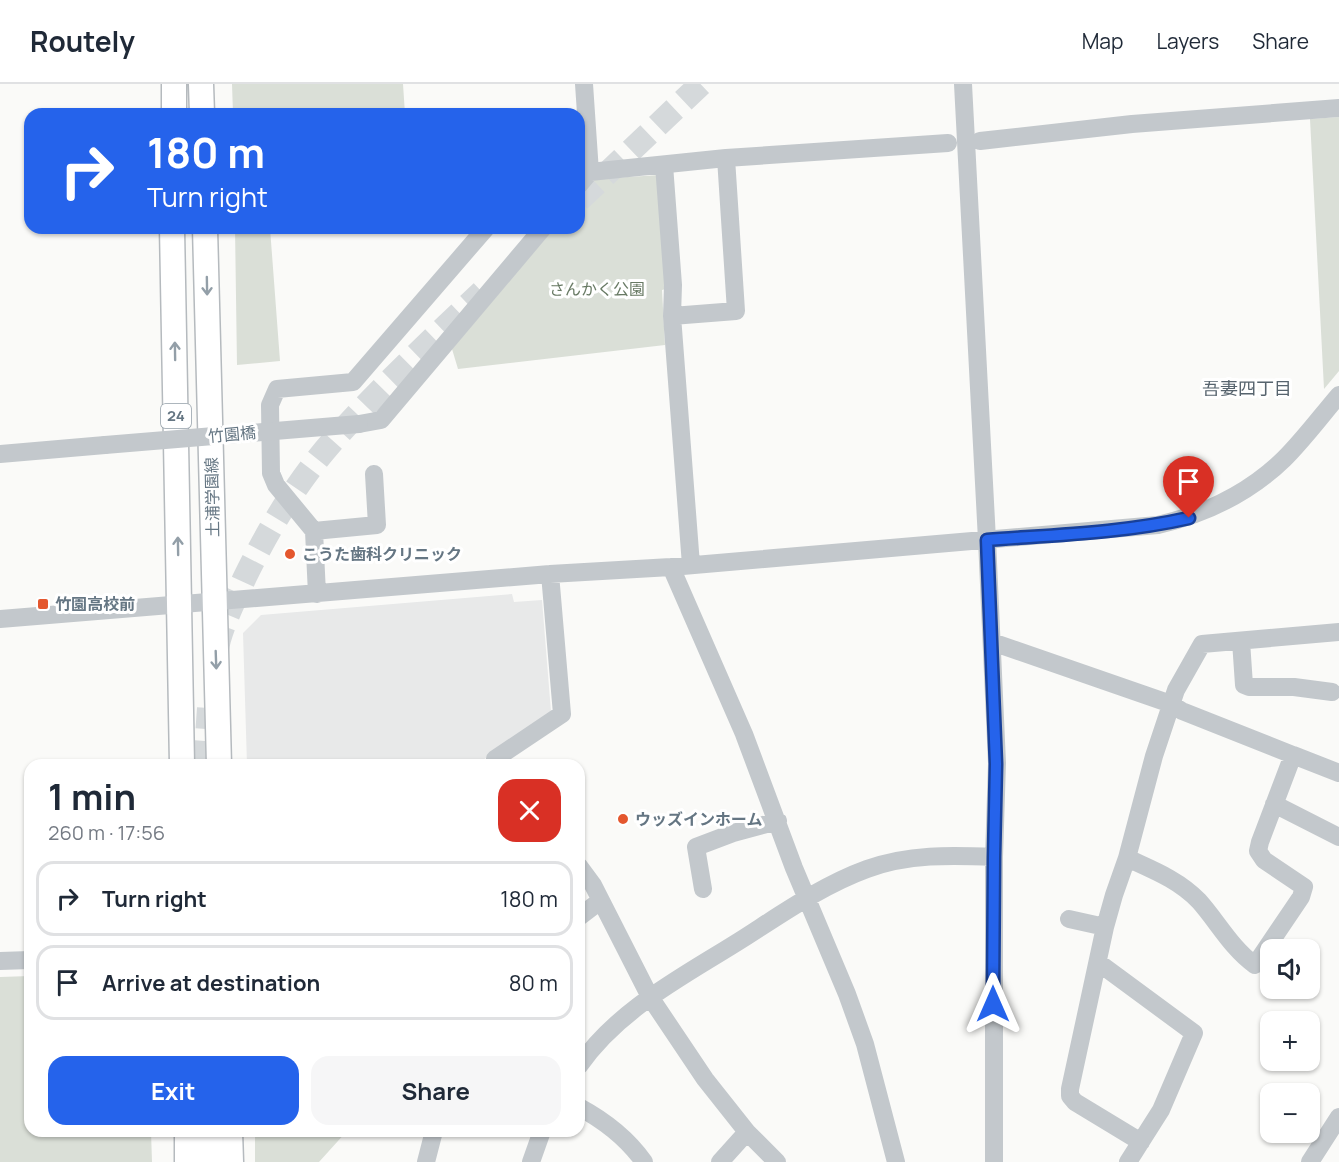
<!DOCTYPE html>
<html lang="en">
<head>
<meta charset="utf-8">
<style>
	body { margin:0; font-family:Manrope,"Noto Sans JP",sans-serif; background:#f6f6f7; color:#1f2937; height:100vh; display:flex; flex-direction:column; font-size:22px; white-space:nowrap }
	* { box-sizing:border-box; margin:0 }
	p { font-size:20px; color:#747a83 }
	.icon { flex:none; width:33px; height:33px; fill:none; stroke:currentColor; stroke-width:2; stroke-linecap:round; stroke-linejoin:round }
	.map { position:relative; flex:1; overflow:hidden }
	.drawer { position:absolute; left:24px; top:675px; width:561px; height:378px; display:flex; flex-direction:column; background:#fff; border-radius:18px; box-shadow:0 2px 4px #0004 }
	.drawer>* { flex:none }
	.guide { position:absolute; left:24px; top:24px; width:561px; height:126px; border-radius:18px; box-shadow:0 2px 4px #0004; background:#2563eb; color:#fff; overflow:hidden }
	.controls { position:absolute; left:1260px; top:855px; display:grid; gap:12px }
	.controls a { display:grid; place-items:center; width:60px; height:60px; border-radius:12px; background:#fff; box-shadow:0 2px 4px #0004; font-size:30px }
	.pin { position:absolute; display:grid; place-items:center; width:51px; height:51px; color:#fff; margin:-62px -26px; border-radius:50% 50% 50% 0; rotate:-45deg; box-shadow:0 0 6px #0007 }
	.pin .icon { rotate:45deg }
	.me { position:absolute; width:66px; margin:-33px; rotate:0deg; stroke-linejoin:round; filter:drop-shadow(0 0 4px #0008) }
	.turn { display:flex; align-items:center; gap:21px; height:126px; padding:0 24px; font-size:27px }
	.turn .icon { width:78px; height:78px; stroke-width:2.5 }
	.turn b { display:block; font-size:42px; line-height:51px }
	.round { display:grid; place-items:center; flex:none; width:63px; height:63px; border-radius:18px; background:#f6f6f7 }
	.head { display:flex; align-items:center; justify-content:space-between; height:102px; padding:0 24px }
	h1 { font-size:36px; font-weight:700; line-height:45px }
	.cta { display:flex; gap:12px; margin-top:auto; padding:12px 24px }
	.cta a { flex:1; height:69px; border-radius:18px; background:#2563eb; color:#fff; font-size:24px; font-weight:700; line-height:69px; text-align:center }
	.cta a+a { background:#f6f6f7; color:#1f2937 }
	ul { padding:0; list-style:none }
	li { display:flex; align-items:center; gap:18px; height:75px; margin:0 12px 9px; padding:0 12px; border:3px solid #e0e1e3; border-radius:18px }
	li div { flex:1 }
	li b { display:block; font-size:22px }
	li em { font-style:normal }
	header { display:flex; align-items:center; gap:36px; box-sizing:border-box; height:84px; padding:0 30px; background:#fff; border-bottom:2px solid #e0e1e3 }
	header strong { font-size:28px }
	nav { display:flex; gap:33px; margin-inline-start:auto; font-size:21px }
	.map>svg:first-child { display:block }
</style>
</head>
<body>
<header>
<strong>Routely</strong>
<nav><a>Map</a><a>Layers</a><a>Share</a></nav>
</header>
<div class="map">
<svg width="1339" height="1078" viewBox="0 0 1339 1078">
	<rect width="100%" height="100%" fill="#fafaf8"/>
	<!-- built -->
	<path fill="#e8e9e9" d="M512,510l2,8 28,-2 9,112 -68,48 1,5h-237l-4,-132 18,-18z"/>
	<!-- green -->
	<path fill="#dadfd7" d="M232,0h171l2,30h-172z
		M1339,33v254l-15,18 -14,-270z
		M660,91l9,113 -7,2 3,55 -207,24 -6,-20 102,-121h25v-29l16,-20z
		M235,144h35l10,133 -43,4z
		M30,892v155h121l1,31h-152v-185z
		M255,1047h92l-28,31h-64z"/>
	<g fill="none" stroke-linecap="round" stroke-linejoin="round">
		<!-- major-tunnel -->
		<path stroke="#d5d9db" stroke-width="24" stroke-dasharray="24 12" stroke-linecap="butt" d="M579,116l122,-116
			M217,565c3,-20 19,-52 28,-72 23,-47 51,-94 86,-134 47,-53 99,-102 151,-151
			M205,681l4,-57"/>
		<!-- major casing -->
		<g stroke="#b5babe" stroke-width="27">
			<path id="major" d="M174,0v30
				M201,0l1,30
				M172,144l10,537
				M205,144l14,537
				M187,1047v31
				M208,1047l1,31
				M230,1047l1,31"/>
		</g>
		<!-- minor -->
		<path stroke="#c3c8cc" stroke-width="18" d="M963,0l24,456 10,223 -3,94v305
			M980,57l152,-17 207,-16
			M664,81l9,120 -1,31
			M590,88l136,-14 222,-15
			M579,101l11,-13 -6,-88
			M359,340l22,-4 162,-192
			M0,370l105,-9
			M314,447l63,-6 -3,-51
			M691,481l-19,-249 64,-5 -10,-153
			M671,483l73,167 50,134 53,126 18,50 31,118
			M317,510l-3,-63 -38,-46 -5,-12 -1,-68 7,-16 76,-7 133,-154
			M0,535l550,-45 121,-7 487,-42c47,-11 91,-32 126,-66 20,-20 37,-43 55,-64
			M1241,557l3,44 5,2h45l38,5
			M992,558l179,62 11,7 111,44 -33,87 -2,9 6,9 40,27 -3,10 -46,68c-23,-16 -38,-44 -56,-64 -20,-21 -46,-31 -72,-43
			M1293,671l46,18
			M500,681l-5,-6 67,-45 -12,-140
			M1274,720l65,33
			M579,782l14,19 57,112 55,82 42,53 30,30
			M703,805l-7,-42 37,-14 45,-12
			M579,833l21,-16
			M1069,835l36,8
			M0,877l30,-1
			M1099,879l95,70 -33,77 -33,52
			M579,982c40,-58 107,-91 165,-128 39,-25 79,-53 123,-69 41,-15 84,-14 127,-12
			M579,1023c26,14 48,31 65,55
			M1141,1058l-66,-40 -5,-6v-7l35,-162 9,-32 13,-37 27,-102 22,-66 26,-46 137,-12
			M426,1078l8,-31
			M531,1078l11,-31
			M720,1078l27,-30
			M1310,1078l29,-45"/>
		<!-- major -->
		<use href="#major" stroke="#fff" stroke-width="24"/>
		<!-- minor-bridge -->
		<path stroke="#c3c8cc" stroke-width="18" d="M105,361l254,-21"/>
	</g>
	<!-- one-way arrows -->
	<defs><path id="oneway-shaft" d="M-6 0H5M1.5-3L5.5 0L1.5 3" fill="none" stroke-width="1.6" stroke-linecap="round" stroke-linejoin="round" transform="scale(1.5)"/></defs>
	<g stroke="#939fa8">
		<use href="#oneway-shaft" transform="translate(207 202) rotate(89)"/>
		<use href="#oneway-shaft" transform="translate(175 267) rotate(-91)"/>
		<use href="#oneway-shaft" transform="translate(178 462) rotate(-91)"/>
		<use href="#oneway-shaft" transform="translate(216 576) rotate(88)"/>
	</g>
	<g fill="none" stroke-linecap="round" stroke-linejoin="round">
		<!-- route casing -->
		<g stroke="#184099" stroke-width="15">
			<path id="route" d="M993,920l1,-147 2,-93 -9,-224c67,-5 136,-7 202,-22"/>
		</g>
		<!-- route -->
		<use href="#route" stroke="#2563eb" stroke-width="10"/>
	</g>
	<!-- markers -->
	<g fill="#e4572e" stroke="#fff" stroke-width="2">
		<circle cx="290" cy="470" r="6"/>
		<rect x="37" y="514" width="12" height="12" rx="3"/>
		<circle cx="623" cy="735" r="6"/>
	</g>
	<g text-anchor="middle" stroke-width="6" stroke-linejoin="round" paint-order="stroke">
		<!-- shield labels -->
		<rect fill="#fff" stroke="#939fa8" stroke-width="1.5" x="161" y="320" width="30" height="24" rx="4.5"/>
		<g font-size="15" font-weight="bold" fill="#657683">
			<text x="176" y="337">24</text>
		</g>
		<!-- park labels -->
		<g font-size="16" fill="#687a64" stroke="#fff">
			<text x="597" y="211">さんかく公園</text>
		</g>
		<!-- street labels -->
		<g font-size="16" fill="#657683" stroke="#fff">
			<text transform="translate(232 350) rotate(-5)" y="6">竹園橋</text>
			<text transform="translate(212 413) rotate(-91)" y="6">土浦学園線</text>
		</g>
		<!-- poi labels -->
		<g font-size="16" font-weight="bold" fill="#657683" stroke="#fff" text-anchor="start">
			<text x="302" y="476">こうた歯科クリニック</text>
			<text x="55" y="526">竹園高校前</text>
			<text x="635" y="741">ウッズインホーム</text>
		</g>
		<!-- neighbourhood labels -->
		<g font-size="18" fill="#57646e" stroke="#fff">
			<text x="1247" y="311">吾妻四丁目</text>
		</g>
	</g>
</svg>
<div class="controls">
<a><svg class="icon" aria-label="sound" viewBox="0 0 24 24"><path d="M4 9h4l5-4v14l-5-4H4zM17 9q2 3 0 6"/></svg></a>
<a>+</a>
<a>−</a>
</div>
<div class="pin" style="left:1189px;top:434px;background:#d93025"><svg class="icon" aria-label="arrive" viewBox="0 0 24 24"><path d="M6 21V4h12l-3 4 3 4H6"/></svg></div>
<svg class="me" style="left:993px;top:920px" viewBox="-20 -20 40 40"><path d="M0-17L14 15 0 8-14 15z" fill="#2563eb" stroke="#fff" stroke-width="4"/></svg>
<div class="guide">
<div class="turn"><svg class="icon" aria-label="right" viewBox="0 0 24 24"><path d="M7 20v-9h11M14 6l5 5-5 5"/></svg><div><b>180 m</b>Turn right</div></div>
</div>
<section class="drawer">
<div class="head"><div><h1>1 min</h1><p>260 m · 17:56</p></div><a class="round" style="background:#d93025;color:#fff"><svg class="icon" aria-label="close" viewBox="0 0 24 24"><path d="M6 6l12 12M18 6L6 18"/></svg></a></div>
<ul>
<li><svg class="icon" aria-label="right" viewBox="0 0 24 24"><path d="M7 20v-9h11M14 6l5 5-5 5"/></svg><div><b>Turn right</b></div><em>180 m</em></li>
<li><svg class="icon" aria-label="arrive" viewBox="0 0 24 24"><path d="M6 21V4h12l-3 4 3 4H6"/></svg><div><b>Arrive at destination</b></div><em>80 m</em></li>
</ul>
<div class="cta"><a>Exit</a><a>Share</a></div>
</section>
</div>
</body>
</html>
